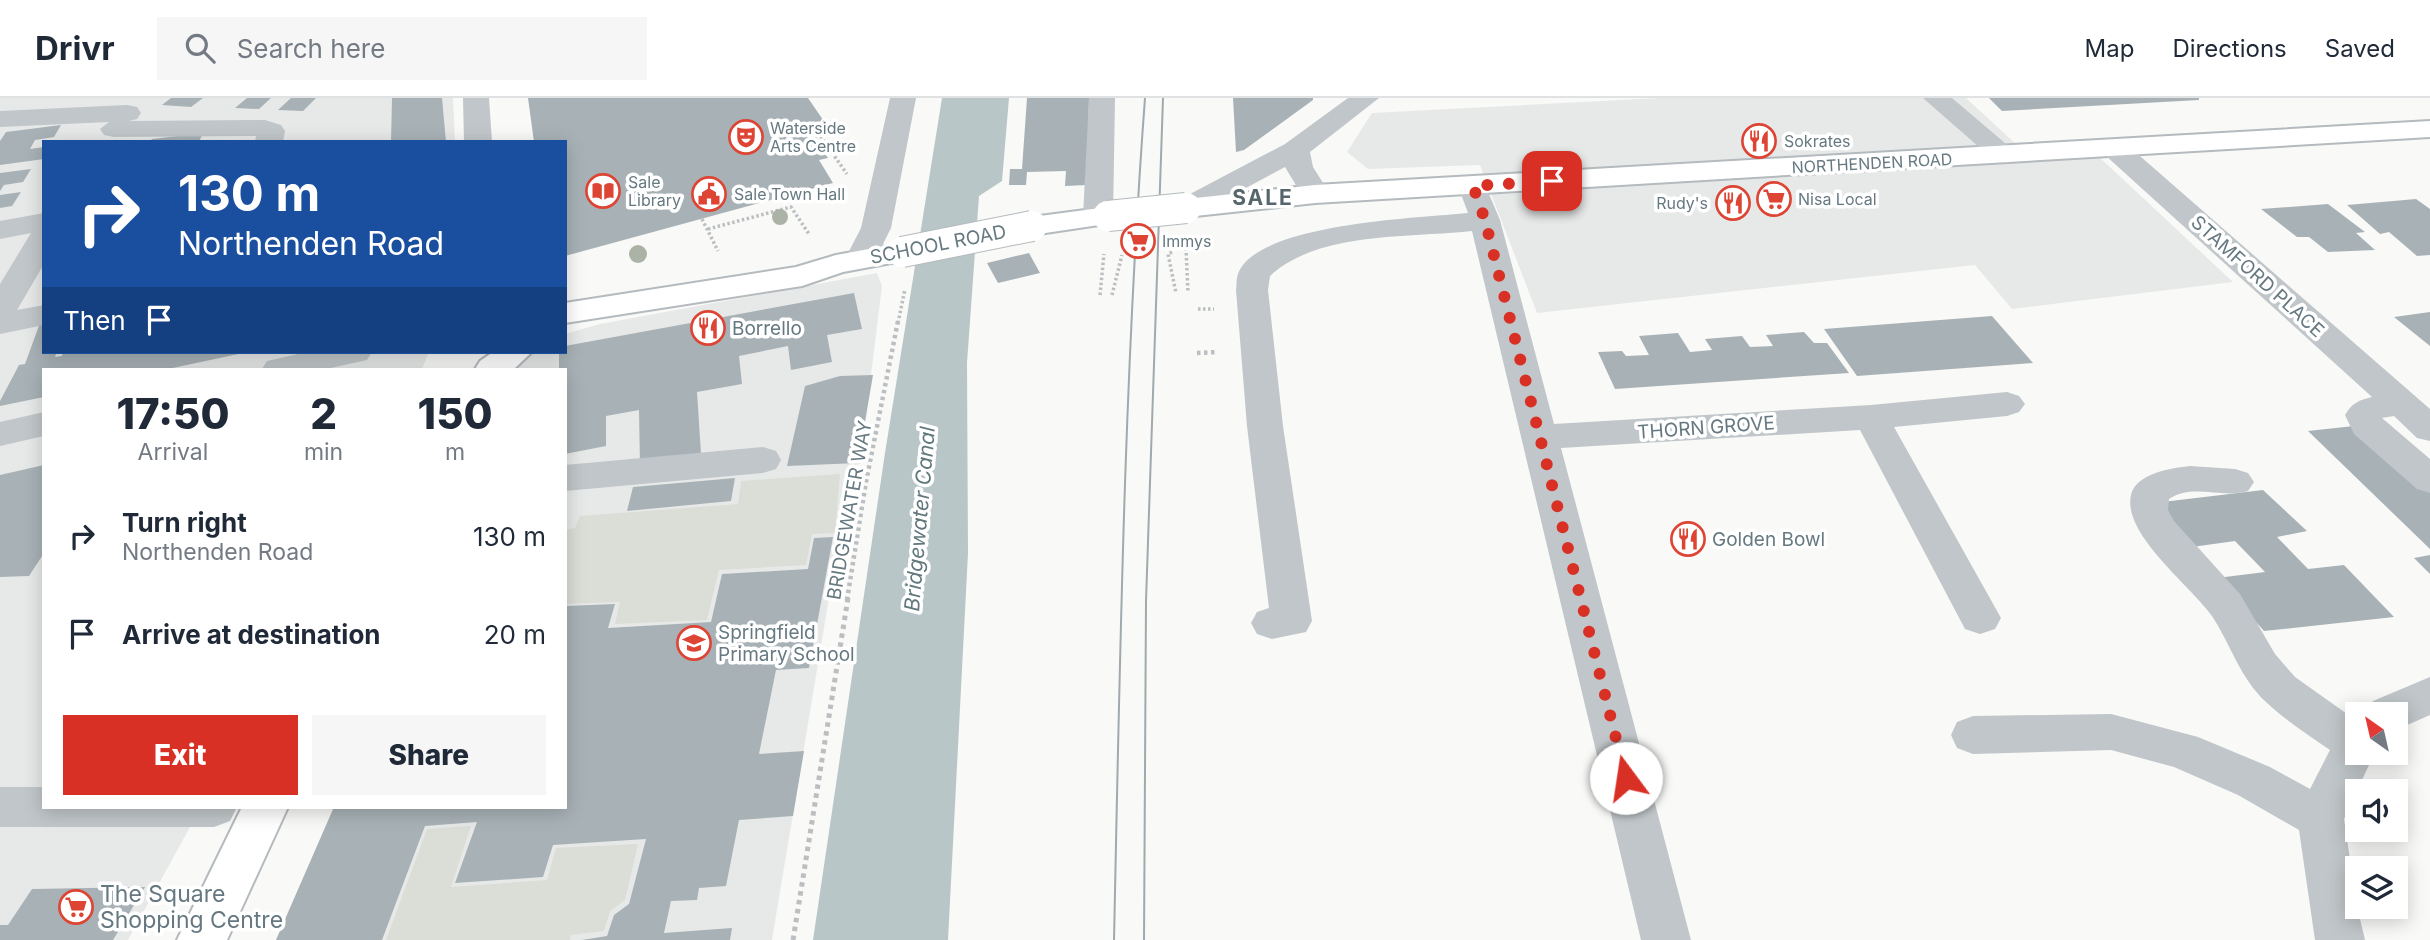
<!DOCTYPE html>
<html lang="en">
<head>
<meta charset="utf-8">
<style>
	body { margin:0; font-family:Inter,sans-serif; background:#f6f6f7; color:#1f2937; height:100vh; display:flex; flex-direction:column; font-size:26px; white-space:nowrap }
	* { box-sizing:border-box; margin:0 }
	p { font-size:23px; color:#747a83 }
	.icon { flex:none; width:38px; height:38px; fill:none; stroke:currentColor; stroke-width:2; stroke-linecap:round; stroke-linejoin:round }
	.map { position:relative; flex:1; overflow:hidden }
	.details { position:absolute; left:42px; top:270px; width:525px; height:441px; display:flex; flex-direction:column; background:#fff; border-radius:0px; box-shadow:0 4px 18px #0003 }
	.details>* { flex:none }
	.banner { position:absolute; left:42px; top:42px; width:525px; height:214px; border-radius:0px; box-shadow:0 4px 18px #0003; background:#1a4fa0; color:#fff; overflow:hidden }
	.needle { width:46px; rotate:326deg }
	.tools { position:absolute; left:2345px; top:604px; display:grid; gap:14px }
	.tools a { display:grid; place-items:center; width:63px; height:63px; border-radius:0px; background:#fff; box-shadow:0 4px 18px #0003; font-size:35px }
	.pin { position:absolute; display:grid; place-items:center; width:60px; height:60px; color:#fff; margin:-30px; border-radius:14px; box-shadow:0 4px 10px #0006 }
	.me { position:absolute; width:77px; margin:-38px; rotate:346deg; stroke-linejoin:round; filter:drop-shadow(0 0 5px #0008) }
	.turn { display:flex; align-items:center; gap:24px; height:147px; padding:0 21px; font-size:32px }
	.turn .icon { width:91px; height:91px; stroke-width:2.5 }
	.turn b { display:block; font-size:49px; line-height:60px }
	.then { display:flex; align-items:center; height:66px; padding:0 21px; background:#0003; gap:14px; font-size:26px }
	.eta { display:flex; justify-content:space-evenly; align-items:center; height:119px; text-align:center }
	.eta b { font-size:42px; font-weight:800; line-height:49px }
	.primary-button { display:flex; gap:14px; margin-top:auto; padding:14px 21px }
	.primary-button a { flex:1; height:80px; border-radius:0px; background:#d93025; color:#fff; font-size:28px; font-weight:800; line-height:80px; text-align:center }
	.primary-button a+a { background:#f6f6f7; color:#1f2937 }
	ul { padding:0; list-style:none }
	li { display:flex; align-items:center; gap:21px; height:98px; padding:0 21px }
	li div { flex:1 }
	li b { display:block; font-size:26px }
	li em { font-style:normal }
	header { display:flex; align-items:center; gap:42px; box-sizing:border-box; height:98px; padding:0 35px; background:#fff; border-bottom:2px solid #e0e1e3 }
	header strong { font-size:33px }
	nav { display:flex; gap:38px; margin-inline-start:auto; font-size:24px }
	.search { width:490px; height:63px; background:#f6f6f7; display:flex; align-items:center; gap:18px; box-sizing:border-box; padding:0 24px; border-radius:0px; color:#747a83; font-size:26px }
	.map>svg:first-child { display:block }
</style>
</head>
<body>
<header>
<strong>Drivr</strong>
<div class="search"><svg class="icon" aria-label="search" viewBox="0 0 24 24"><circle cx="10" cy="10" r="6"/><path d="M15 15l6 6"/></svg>Search here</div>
<nav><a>Map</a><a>Directions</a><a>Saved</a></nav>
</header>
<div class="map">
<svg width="2430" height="842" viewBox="0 0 2430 842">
	<rect width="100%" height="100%" fill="#f9f9f7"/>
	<!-- built -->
	<path fill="#e7e9e8" d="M0,0h453l2,44h-411v210h385l-7,17h-378v438h157l-73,133h-128z
		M1659,0h307l64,59 67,-2 136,127 -221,27 -37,-44 -438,48 -57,-148 -112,4 -21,-17 25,-39z
		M877,175l5,13 -22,178 -9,2 -79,474h-496l58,-133h231v-438h-58l23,-17h35v-18l35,-10z"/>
	<!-- green -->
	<path fill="#daded6" d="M840,376l-5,59 -23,1 -6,31 -87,5 -12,50 -92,4 5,-22 -55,2v-74l10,-2 5,-12 158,-12 3,-23z
		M471,728l-20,61 96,-7 9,-32 82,-4 -13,56 -15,11 -6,20 -33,4 -1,5h-184l41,-111z"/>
	<!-- water -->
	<path fill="#b8c6c8" d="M942,0h67l-7,83 -23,15 -12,167 1,190 -20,387h-135l72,-487z"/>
	<!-- building -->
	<path fill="#a8b2b6" d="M171,0h32l-12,9 -29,-2z
		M247,0h24l-12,11 -24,-1z
		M291,0h25l-13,13 -25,-1z
		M392,0h50l4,44h-55z
		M528,0h280l22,32 -18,5 16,23 -9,2 14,23 -268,73v-114h-31z
		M1027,0h62l-2,87 -22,1 1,-15 -39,1 -1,13h-17l1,-16h12z
		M1233,0h80v2l-69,50 -8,2z
		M1989,0h210v2l-197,11z
		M61,27l-7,12 -19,3 -5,9 14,-2v12l-44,6v-24l6,-9z
		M203,35l-4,9h-49l2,-3z
		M31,71l-8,13 -19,3 -4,6v-18z
		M21,94l-9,14 -12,2v-13z
		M2416,101l14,10v46l-13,1 -28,-24 -9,2 -33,-29z
		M2328,106l37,28 -9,1 19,17 -47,2 -19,-15h-12l-36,-28z
		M1029,155l11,20 -42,10 -11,-20z
		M854,195l8,36 -35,6 5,27 -41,8 -3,-24 -49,10 3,28 -45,8 4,62 -61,13 -1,-57 -33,6v30l-41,8v-85h-6v-17h6v-6z
		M2430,214v34l-36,-29z
		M1992,218l41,47 -176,13 -33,-47z
		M40,225h4v29h13l-2,5 7,-1 1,-4 180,1 -75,16h-124v28l-44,9v-5l19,-36 6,-1z
		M1804,234l10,11h13l22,30 -234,16 -17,-37 24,-1 4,5 23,-1 -10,-19 39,-3 12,19 22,-2 -7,-11 37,-3 8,11 23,-1 -7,-11z
		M873,277l-15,88 -71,3 18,-80 35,-10z
		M2363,327l67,62v62l-122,-118z
		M44,367v88l-15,23 -29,1v-102z
		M735,380l-4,23 -104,10 6,-24z
		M2263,392l44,41 -30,6 31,32 36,-4 50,52 -130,14 -47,-53 48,-6 -30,-31 -43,6 -38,-44z
		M833,439l-24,131 -33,2 -17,84 45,-3 -11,65 -54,4 -13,66 -27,2 -2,12 -26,1 -7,32 68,-5 -2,12h-148l25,-4 7,-21 15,-11 17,-65 -93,6 -10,32 -88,6 22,-61 -52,4 -43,114h-106l58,-133h231v-201l50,-2 -7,24 103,-6 11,-48 86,-5 6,-31z
		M2430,457v19l-16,-16z
		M145,789l-32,53h-113v-15h8l24,-36z"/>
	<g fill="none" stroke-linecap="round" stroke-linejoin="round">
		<!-- major casing -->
		<g stroke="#b4babd" stroke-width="4">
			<path id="major" d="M2430,23v16l-1115,66 -129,14 -11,-3 -4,-6 4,-6 11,-3 129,-14z
				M1108,109l11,3 4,6 -4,6 -87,13 -11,-3 -4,-6 4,-6 11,-3z
				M902,145l11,2 5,7 -5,7 -70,13 -41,14 -237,37v-20l231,-36 40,-12z
				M493,254h39l-18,17h-39l5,-8z
				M242,709h46l-61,133h-50z"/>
		</g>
		<!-- path-far2 -->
		<path stroke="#bbbfc1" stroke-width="3.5" stroke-dasharray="2.5 2.5" stroke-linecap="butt" d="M815,41l6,-2 26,37
			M702,121l16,32
			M708,131l83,-22 18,27
			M1186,150l2,45
			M1172,154l-4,2 8,39
			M1100,197l4,-41
			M1112,197l10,-40
			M1198,211h16
			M898,225l7,-34"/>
		<!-- path-far1 -->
		<path stroke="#bbbfc1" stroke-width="4.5" stroke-dasharray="3.5 3.5" stroke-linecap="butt" d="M1197,255l21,-1
			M847,502l19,-118 32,-161"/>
		<!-- path -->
		<path stroke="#bbbfc1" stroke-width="5" stroke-dasharray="4.5 4.5" stroke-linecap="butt" d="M793,842l55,-342"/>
		<!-- minor -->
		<path fill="#c0c6c9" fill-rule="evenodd" d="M463,0h26l3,44h-28z
			M890,0h26l-25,130 -19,38 -11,2 -11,-2 -5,-7 16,-31z
			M1089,0h26l-2,119 -4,6 -11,3 -11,-3 -4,-6z
			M1348,0h31l-69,54 3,15 17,27 -5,6 -10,3 -10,-3 -20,-33 -88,47 -11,3 -11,-3 -4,-6 4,-6 110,-58z
			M1923,0h29l67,57 -4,6 -10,2 -10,-2z
			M127,7l10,2 4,6 -4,6 -8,2 136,-1 16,5 4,6 -2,11h-28l1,-6 -142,1 -10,-2 -4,-6 9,-7 -109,5v-16z
			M2115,43l10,2 305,266v32l-13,-3 -23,-22 -12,2 48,41v34l-13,-4 -63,-55 -9,-19c7,-12 14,-15 27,-18l-267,-242 -4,-6 4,-6z
			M1473,79l10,3 17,40 54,204 317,-19 136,-13 12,4 6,8 -6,8 -12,4 -113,11 107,191 -6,11 -15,5 -15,-5 -105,-199 -299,18 130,492h-50l-169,-709c-62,7 -154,0 -202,45l-2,14 15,136 29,195 -6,11 -34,7 -15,-5 -6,-11 6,-11 12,-4 -22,-182 -11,-136c1,-5 0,-11 2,-16 18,-51 183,-56 230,-61l-10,-27 5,-6z
			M44,115v51l-27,46 27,-5v20l-44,9v-50l31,-51 -31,6v-18z
			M307,254h65l-5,8 -41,9h-64l5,-8z
			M44,314v24l-44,10v-24z
			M763,349l13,4 5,9 -5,9 -13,4 -198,18v-26z
			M2190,368l45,3 13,4 6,9 -6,9c-26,8 -55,-8 -79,8l-1,11 6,11 66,73 35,60 20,23 62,44v31h18l-31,67 13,87 8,34h-50l-16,-110 -61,-35 -64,-28 -63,-17 -138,4 -16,-6 -6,-13 6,-13 16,-6 138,-2 87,23 72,30 40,22 20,-39c-22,-15 -45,-30 -64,-48 -26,-24 -35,-57 -54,-86 -21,-30 -90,-82 -81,-121 5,-22 41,-27 59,-29z
			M2430,579v38l-34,15v-16h-29l6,-13z
			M0,689h44v20h193l-7,14 -16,6h-214z"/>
		<!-- major -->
		<use href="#major" fill="#fff" fill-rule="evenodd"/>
		<!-- tram -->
		<path stroke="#a0a9ad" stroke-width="2" d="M1114,842c6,-281 10,-562 31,-842
			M1144,842l2,-339 17,-503"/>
		<!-- major-bridge casing -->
		<g stroke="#b4babd" stroke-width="32" stroke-linecap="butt">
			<path id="major-bridge" d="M1108,118l78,-8
				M902,154l130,-26"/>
		</g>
		<!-- major-bridge -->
		<use href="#major-bridge" stroke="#fff" stroke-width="30"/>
	</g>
	<!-- trees -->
	<g fill="#abb3a6">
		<circle cx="780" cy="119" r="8"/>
		<circle cx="638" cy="156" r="9"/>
	</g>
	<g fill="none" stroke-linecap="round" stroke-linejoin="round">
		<!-- route -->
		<path stroke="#d93025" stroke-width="12" stroke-dasharray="0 21.6" d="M1552,83l-79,5 12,34 141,558"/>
	</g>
	<!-- icons -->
	<defs>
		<g id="theatre-ring" transform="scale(1.75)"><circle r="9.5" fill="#fff" stroke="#d43" stroke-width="1.5"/><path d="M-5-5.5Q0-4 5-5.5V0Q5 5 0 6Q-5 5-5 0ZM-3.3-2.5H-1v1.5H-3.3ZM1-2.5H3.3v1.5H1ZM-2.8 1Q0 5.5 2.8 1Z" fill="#d43"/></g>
		<g id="restaurant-ring" transform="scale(1.75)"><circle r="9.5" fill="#fff" stroke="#d43" stroke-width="1.5"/><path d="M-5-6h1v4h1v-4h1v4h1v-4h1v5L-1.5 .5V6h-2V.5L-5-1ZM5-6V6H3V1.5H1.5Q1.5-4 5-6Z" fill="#d43"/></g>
		<g id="library-ring" transform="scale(1.75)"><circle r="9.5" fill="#fff" stroke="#d43" stroke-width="1.5"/><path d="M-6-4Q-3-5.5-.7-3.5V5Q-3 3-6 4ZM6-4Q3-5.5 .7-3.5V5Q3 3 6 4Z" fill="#d43"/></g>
		<g id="civic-ring" transform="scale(1.75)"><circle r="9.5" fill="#fff" stroke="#d43" stroke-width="1.5"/><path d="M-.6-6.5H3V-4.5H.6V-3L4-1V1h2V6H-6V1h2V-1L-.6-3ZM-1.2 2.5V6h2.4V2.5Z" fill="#d43"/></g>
		<g id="supermarket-ring" transform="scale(1.75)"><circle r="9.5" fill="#fff" stroke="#d43" stroke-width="1.5"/><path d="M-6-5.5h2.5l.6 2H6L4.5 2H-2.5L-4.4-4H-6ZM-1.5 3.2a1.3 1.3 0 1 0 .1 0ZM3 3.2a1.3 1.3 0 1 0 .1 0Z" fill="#d43"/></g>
		<g id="school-ring" transform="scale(1.75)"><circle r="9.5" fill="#fff" stroke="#d43" stroke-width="1.5"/><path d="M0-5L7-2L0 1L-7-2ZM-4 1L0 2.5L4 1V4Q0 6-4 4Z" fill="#d43"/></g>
	</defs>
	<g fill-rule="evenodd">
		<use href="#theatre-ring" x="746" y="39"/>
		<use href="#restaurant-ring" x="1759" y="43"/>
		<use href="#library-ring" x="603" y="93"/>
		<use href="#civic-ring" x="709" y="96"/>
		<use href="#supermarket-ring" x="1774" y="101"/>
		<use href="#restaurant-ring" x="1733" y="105"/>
		<use href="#supermarket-ring" x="1138" y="143"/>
		<use href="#restaurant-ring" x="708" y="230"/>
		<use href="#restaurant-ring" x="1688" y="441"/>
		<use href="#school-ring" x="694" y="545"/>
		<use href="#supermarket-ring" x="76" y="809"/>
	</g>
	<g text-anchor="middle" stroke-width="7" stroke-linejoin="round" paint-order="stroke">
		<!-- far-poi labels -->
		<g font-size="16" fill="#667981" stroke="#fff" text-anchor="start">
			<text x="770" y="36">Waterside<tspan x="770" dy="18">Arts Centre</tspan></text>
			<text x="1784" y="49">Sokrates</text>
			<text x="628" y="90">Sale<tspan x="628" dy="18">Library</tspan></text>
			<text x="734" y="102">Sale Town Hall</text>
			<text x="1798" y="107">Nisa Local</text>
			<text x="1708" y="111" text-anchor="end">Rudy's</text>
			<text x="1162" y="149">Immys</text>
		</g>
		<!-- far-street labels -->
		<g font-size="16" fill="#667981" stroke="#fff">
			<text transform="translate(1872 65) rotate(-3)" y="6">NORTHENDEN ROAD</text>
		</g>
		<!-- street labels -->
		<g font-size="19" fill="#667981" stroke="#fff">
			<text transform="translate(938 146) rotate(-11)" y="7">SCHOOL ROAD</text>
			<text transform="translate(2258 178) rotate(42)" y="7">STAMFORD PLACE</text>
			<text transform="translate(1706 329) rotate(-4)" y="7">THORN GROVE</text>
			<text transform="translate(849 412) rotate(-80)" y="7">BRIDGEWATER WAY</text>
		</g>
		<!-- poi labels -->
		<g font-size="19" fill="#667981" stroke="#fff" text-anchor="start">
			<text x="732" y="237">Borrello</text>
			<text x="1712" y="448">Golden Bowl</text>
			<text x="718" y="541">Springfield<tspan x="718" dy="22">Primary School</tspan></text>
		</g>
		<!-- far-district labels -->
		<g font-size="21" font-weight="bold" letter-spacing="2" fill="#57666c" stroke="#fff">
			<text x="1263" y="107">SALE</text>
		</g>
		<!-- water labels -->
		<g font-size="21" font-style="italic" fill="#60777b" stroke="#fff">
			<text transform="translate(920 421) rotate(-85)" y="7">Bridgewater Canal</text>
		</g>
		<!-- near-poi labels -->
		<g font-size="23" fill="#667981" stroke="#fff" text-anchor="start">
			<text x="100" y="804">The Square<tspan x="100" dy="26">Shopping Centre</tspan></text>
		</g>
	</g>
</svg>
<div class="tools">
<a><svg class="needle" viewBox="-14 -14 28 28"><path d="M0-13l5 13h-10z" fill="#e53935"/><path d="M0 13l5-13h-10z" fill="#747a83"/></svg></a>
<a><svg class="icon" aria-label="sound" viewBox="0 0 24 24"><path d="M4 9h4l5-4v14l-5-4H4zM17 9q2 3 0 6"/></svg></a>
<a><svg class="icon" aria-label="layers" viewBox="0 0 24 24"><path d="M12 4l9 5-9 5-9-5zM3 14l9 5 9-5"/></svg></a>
</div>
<div class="pin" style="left:1552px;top:83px;background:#d93025"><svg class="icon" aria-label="arrive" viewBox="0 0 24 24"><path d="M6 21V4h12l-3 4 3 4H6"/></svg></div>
<svg class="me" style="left:1626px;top:680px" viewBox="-20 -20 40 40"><circle r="19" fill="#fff"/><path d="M0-13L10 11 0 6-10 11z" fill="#d93025"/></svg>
<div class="banner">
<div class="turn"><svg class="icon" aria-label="right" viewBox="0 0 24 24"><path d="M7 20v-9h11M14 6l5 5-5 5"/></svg><div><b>130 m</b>Northenden Road</div></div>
<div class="then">Then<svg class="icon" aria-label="arrive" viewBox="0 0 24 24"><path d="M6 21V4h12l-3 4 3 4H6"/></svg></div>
</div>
<section class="details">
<div class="eta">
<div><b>17:50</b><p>Arrival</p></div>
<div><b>2</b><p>min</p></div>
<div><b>150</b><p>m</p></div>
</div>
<ul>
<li><svg class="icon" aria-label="right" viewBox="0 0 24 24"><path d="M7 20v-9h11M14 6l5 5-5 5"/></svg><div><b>Turn right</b><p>Northenden Road</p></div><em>130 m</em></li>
<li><svg class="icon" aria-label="arrive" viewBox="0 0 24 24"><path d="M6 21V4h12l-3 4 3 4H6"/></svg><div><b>Arrive at destination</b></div><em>20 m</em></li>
</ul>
<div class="primary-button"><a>Exit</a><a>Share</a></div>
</section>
</div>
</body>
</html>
